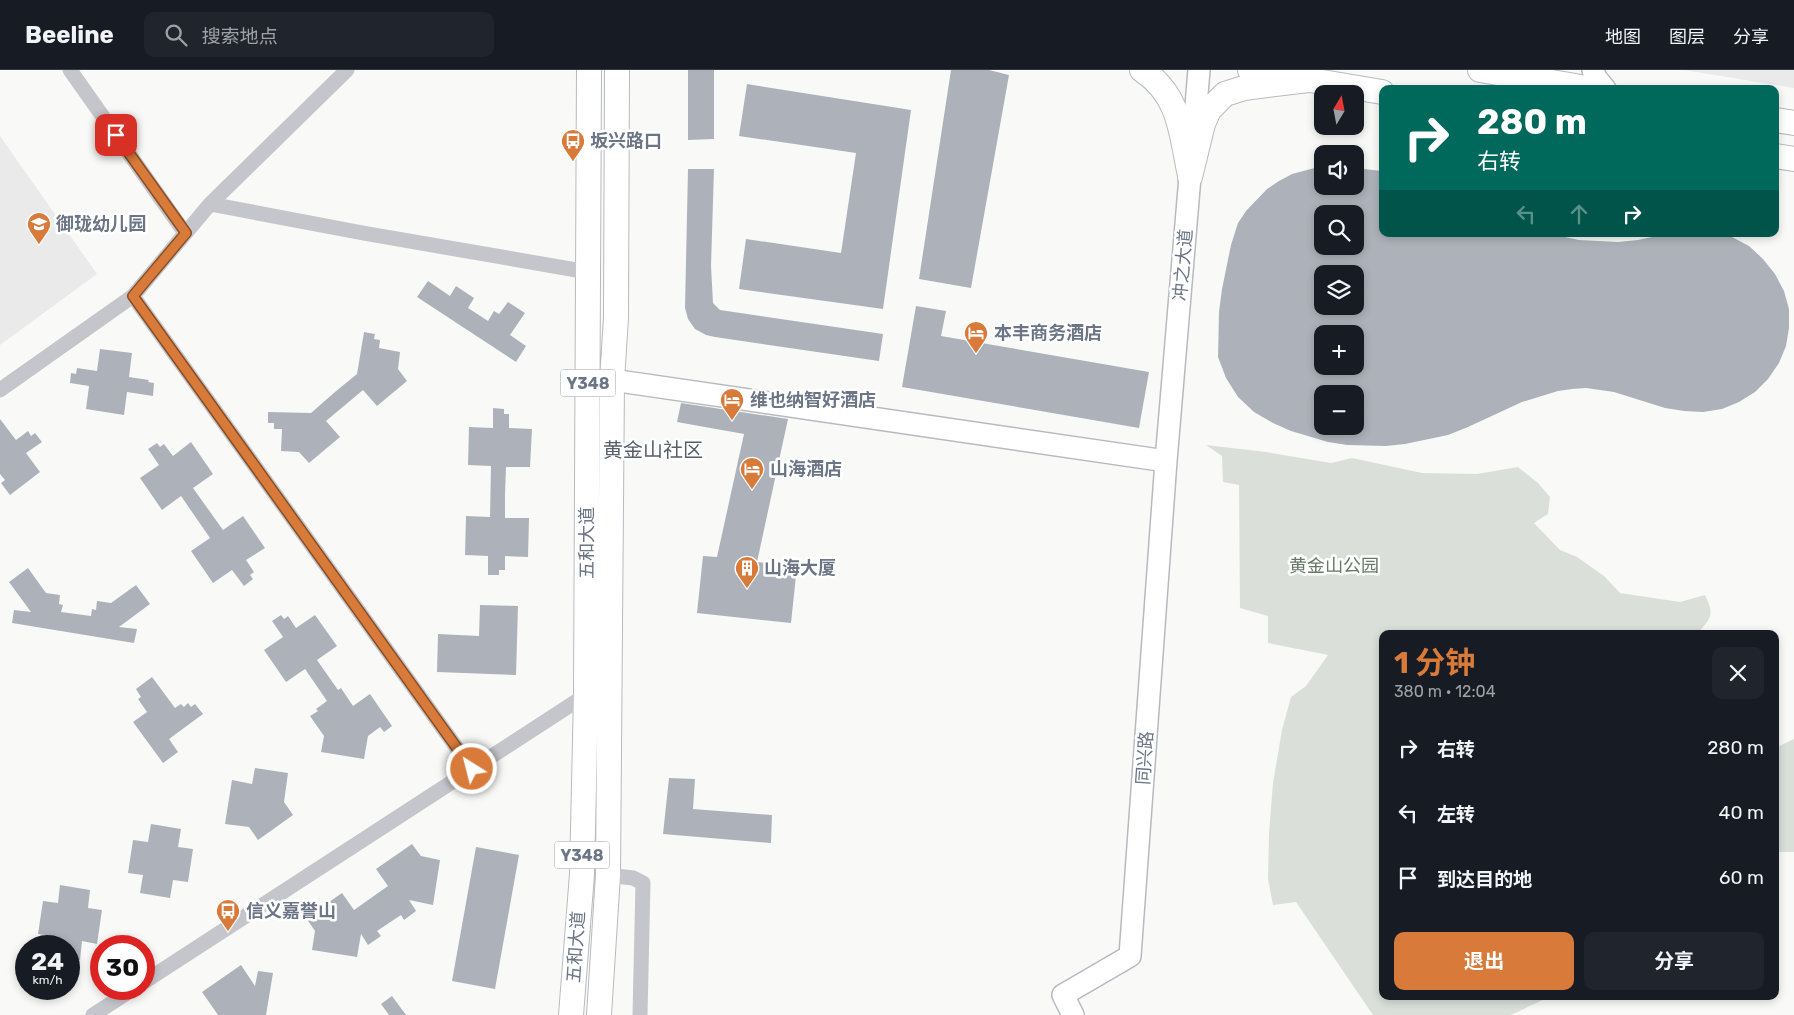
<!DOCTYPE html>
<html lang="zh">
<head>
<meta charset="utf-8">
<style>
	body { margin:0; font-family:Rubik,"Noto Sans SC",sans-serif; background:#20242c; color:#f1f3f6; height:100vh; display:flex; flex-direction:column; font-size:19px; white-space:nowrap }
	* { box-sizing:border-box; margin:0 }
	p { font-size:16px; color:#9ea1a6 }
	.icon { flex:none; width:28px; height:28px; fill:none; stroke:currentColor; stroke-width:2; stroke-linecap:round; stroke-linejoin:round }
	.map { position:relative; flex:1; overflow:hidden }
	.details { position:absolute; left:1379px; top:560px; width:400px; height:370px; display:flex; flex-direction:column; background:#171b24; border-radius:10px; box-shadow:0 2px 8px #0003 }
	.details>* { flex:none }
	.guide { position:absolute; left:1379px; top:15px; width:400px; height:152px; border-radius:10px; box-shadow:0 2px 8px #0003; background:#00695c; color:#fff; overflow:hidden }
	.needle { width:32px; rotate:10deg }
	.controls { position:absolute; left:1314px; top:15px; display:grid; gap:10px }
	.controls a { display:grid; place-items:center; width:50px; height:50px; border-radius:10px; background:#171b24; box-shadow:0 2px 8px #0003; font-size:25px }
	.speed { position:absolute; left:15px; top:865px; display:flex; gap:10px; font-size:25px; font-weight:700; text-align:center }
	.speed>* { display:grid; place-content:center; width:65px; height:65px; border-radius:50%; background:#171b24; box-shadow:0 2px 8px #0003; line-height:1 }
	.speed small { font-size:12px; font-weight:400 }
	.speed .limit { border:8px solid #d22; background:#fff; color:#111 }
	.pin { position:absolute; display:grid; place-items:center; width:42px; height:42px; color:#fff; margin:-21px; border-radius:10px; box-shadow:0 2px 8px #0006 }
	.me { position:absolute; width:55px; margin:-28px; rotate:324deg; stroke-linejoin:round; filter:drop-shadow(0 0 4px #0008) }
	.turn { display:flex; align-items:center; gap:18px; height:105px; padding:0 15px; font-size:22px }
	.turn .icon { width:65px; height:65px; stroke-width:2.5 }
	.turn b { display:block; font-size:35px; line-height:42px }
	.lanes { display:flex; align-items:center; height:48px; padding:0 15px; background:#0003; justify-content:center; gap:25px; direction:ltr }
	.lanes .off { opacity:.35 }
	.round { display:grid; place-items:center; flex:none; width:52px; height:52px; border-radius:10px; background:#20242c }
	.headline { display:flex; align-items:center; justify-content:space-between; height:85px; padding:0 15px }
	h1 { font-size:30px; font-weight:700; line-height:38px; color:#d87a39 }
	.action { display:flex; gap:10px; margin-top:auto; padding:10px 15px }
	.action a { flex:1; height:58px; border-radius:10px; background:#d87a39; color:#fff; font-size:20px; font-weight:700; line-height:58px; text-align:center }
	.action a+a { background:#20242c; color:#f1f3f6 }
	ul { padding:0; list-style:none }
	li { display:flex; align-items:center; gap:15px; height:65px; padding:0 15px }
	li div { flex:1 }
	li b { display:block; font-size:19px }
	li em { font-style:normal }
	header { display:flex; align-items:center; gap:30px; box-sizing:border-box; height:70px; padding:0 25px; background:#171b24; border-bottom:1px solid #363941 }
	header strong { font-size:24px }
	nav { display:flex; gap:28px; margin-inline-start:auto; font-size:18px }
	.search { width:350px; height:45px; background:#20242c; display:flex; align-items:center; gap:12px; box-sizing:border-box; padding:0 18px; border-radius:10px; color:#9ea1a6; font-size:19px }
	.map>svg:first-child { display:block }
</style>
</head>
<body>
<header>
<strong>Beeline</strong>
<div class="search"><svg class="icon" aria-label="search" viewBox="0 0 24 24"><circle cx="10" cy="10" r="6"/><path d="M15 15l6 6"/></svg>搜索地点</div>
<nav><a>地图</a><a>图层</a><a>分享</a></nav>
</header>
<div class="map">
<svg width="1794" height="945" viewBox="0 0 1794 945">
	<rect width="100%" height="100%" fill="#f9f9f8"/>
	<!-- built -->
	<path fill="#eaeaeb" d="M1684,0h110v18z
		M0,66l97,138 -97,71z"/>
	<!-- green -->
	<path fill="#dae0d9" d="M1206,375l60,7 65,11 21,-5 70,15 55,1 41,-7 20,16 12,14 -2,17 -14,9 26,27 17,7 27,19 16,17 60,9 25,-7c10,20 6,23 -8,39h-315v362h169l-40,19h-138l-77,-113 -23,3 -5,-26 1,-46 4,-50 9,-53 9,-33 15,-11 22,-31 -60,-12v-27l-28,-8 -1,-123 -16,-3 -1,-26z
		M1794,669v113h-19v-104z"/>
	<!-- building -->
	<path fill="#adb2ba" fill-rule="evenodd" d="M688,0h26v69l-26,1z
		M951,0h38l20,5 -38,213 -52,-9z
		M747,14l164,26 -28,199 -144,-20 7,-50 95,14 15,-100 -117,-17z
		M1322,96v20h33v-18l27,3v63h169l28,6 39,2 20,-2 28,-6h55l11,3 17,9 14,13 12,15 9,17 5,18v19l-3,18 -7,17 -11,16 -13,13 -16,10 -17,7 -19,3 -19,-1 -19,-3 -51,-16 -28,-4 -14,1 -14,2 -36,11 -54,25 -20,8 -43,9 -19,2 -39,-1 -19,-3 -37,-11 -18,-8 -19,-11 -16,-15 -12,-19 -8,-21 1,-45 3,-23 9,-44 7,-22 8,-12 21,-22 12,-8 13,-7zM1322,144h33v32h-33zM1322,204h33v32h-33zM1322,264h33v32h-33zM1322,324h33v32h-33z
		M688,99h26l-3,97 2,37 7,7 163,24 -4,27 -164,-24 -9,-2 -11,-6 -7,-10 -3,-11z
		M428,211l22,15 6,-10 18,12 -6,10 20,13 6,-10 5,3 9,-12 17,11 -15,22 16,11 -10,16 -99,-65z
		M916,236l30,5 -5,25 208,36 -10,56 -237,-41z
		M364,262l11,2 -1,5 6,1 -1,8 21,4 -2,17 9,12 -30,25 -14,-16 -37,31 14,16 -31,26 -10,-11 -18,-1 1,-22h-8v-6h-6v-11l43,1 24,-21 22,-18z
		M100,279l32,4 -3,24 20,3 -1,2 6,1 -1,13 -26,-4 -3,23 -38,-6 3,-23 -19,-3 1,-10 5,1 1,-6 20,3z
		M681,333l107,16 -31,143 40,4 -6,57 -94,-10 6,-57 14,1 27,-123 -67,-12z
		M493,338l11,1v5h5v14l23,1 -2,38h-24l-1,27v24h24l-1,39 -23,-1v14h-6v5h-11v-19l-23,-1 1,-39 24,1 1,-51 -23,-1 1,-38 24,1z
		M0,349l16,21 12,-9 3,5 4,-3 7,9 -16,11 14,19 -30,23 -9,-12 4,-3 -5,-6z
		M191,372l22,32 -20,14 30,42 20,-14 22,32 -19,12 8,12 -4,3 3,4 -9,7 -12,-16 -19,13 -22,-32 19,-13 -29,-42 -19,14 -22,-32 19,-13 -11,-16 9,-6 3,4 4,-3 9,12z
		M28,498l18,25 14,2 -1,9 4,1 -2,7 30,4 1,-7 4,1 1,-9 14,2 25,-18 14,19 -31,23 18,2 -3,14 -122,-20 2,-13 17,2 -22,-30z
		M480,535l38,1 -2,69 -79,-3 1,-38 41,2z
		M281,545l3,4 4,-3 8,12 19,-13 22,31 -20,14 21,30 3,-2 12,18 17,-12 22,32 -8,6 -4,-5 -12,9 -4,23 -43,-7 3,-16 -14,-20 8,-5 -2,-2 11,-8 -22,-32 -19,13 -22,-32 19,-13 -11,-16z
		M152,607l23,31 6,-4 3,3 4,-4 3,4 4,-3 8,10 -34,25 9,13 -15,11 -30,-41 14,-10 -9,-13 3,-2 -5,-8z
		M255,698l33,5 -4,29 9,13 -35,25 -9,-13 -24,-3 7,-44 20,4z
		M669,708l26,1 -2,30 79,6 -1,28 -108,-9z
		M151,754l30,5 -3,18 15,2 -5,33 -15,-2 -3,18 -30,-5 3,-18 -15,-2 5,-33 15,2z
		M412,774l9,12 19,4 -7,45 -24,-5 7,11 -12,9 -3,-5 -24,16 4,5 -13,9 -7,-11 -4,23 -45,-7 3,-19 -9,-13 36,-25 12,17 34,-24 -12,-17z
		M476,777l43,8 -24,134 -43,-8z
		M60,815l30,5 -2,18 14,2 -5,34 -15,-3 -2,19 -11,-2v-12h-18l1,-10 -14,-2 5,-33 15,2z
		M241,895l14,21 3,-15 15,2 -7,42h-48l-16,-23z
		M392,926l14,19h-17l-8,-11z"/>
	<g fill="none" stroke-linecap="round" stroke-linejoin="round">
		<!-- secondary casing -->
		<g stroke="#b6babf" stroke-width="24">
			<path id="secondary" d="M1593,0l3,8 9,11
				M612,310l554,81
				M1073,945l-10,-20 67,-39 36,-495 33,-391"/>
		</g>
		<!-- primary casing -->
		<g stroke="#b7babf" stroke-width="26">
			<path id="primary" d="M1142,0c37,24 39,61 47,101
				M1250,0l132,22
				M1480,0l113,19
				M1775,50l19,3
				M1775,86l19,3
				M1190,107l13,-53 6,-14 16,-16 19,-6 64,-8
				M571,945l11,-141 4,-179 3,-625
				M599,945l9,-140 4,-495 4,-62 1,-248"/>
		</g>
		<!-- street -->
		<path stroke="#c4c6cb" stroke-width="15" d="M70,0l115,163
			M210,134l153,29 225,39
			M133,226l339,473
			M0,320l133,-94 77,-92 137,-134
			M608,805l25,3 10,5 -3,132
			M144,912l442,-287
			M93,945l40,-26"/>
		<!-- secondary -->
		<use href="#secondary" stroke="#fff" stroke-width="21"/>
		<!-- primary -->
		<use href="#primary" stroke="#fff" stroke-width="24"/>
	</g>
	<g fill="none" stroke-linecap="round" stroke-linejoin="round">
		<!-- route casing -->
		<g stroke="#8c4f25" stroke-width="12">
			<path id="route" d="M116,65l70,98 -53,63 339,473"/>
		</g>
		<!-- route -->
		<use href="#route" stroke="#d87a39" stroke-width="9"/>
	</g>
	<!-- icons -->
	<defs>
		<g id="bus-pin" transform="scale(1.25)"><path d="M0 17L-7.5 6A9.5 9.5 0 1 1 7.5 6Z" fill="#d87a39" stroke="#fff"/><path d="M-5-6H5V4H4V6H2V4H-2V6H-4V4H-5ZM-3.5-4V0h7V-4ZM-3.5 1.2v1.5H-2V1.2ZM2 1.2v1.5H3.5V1.2Z" fill="#fff"/></g>
		<g id="school-pin" transform="scale(1.25)"><path d="M0 17L-7.5 6A9.5 9.5 0 1 1 7.5 6Z" fill="#d87a39" stroke="#fff"/><path d="M0-5L7-2L0 1L-7-2ZM-4 1L0 2.5L4 1V4Q0 6-4 4Z" fill="#fff"/></g>
		<g id="hotel-pin" transform="scale(1.25)"><path d="M0 17L-7.5 6A9.5 9.5 0 1 1 7.5 6Z" fill="#d87a39" stroke="#fff"/><path d="M-6-4.5h1.5V1H6V5H4.5V3h-9V5H-6ZM-4 0a1.8 1.8 0 1 1 3.6 0ZM.5 0V-2.5h3Q6-2.5 6 0Z" fill="#fff"/></g>
		<g id="building-pin" transform="scale(1.25)"><path d="M0 17L-7.5 6A9.5 9.5 0 1 1 7.5 6Z" fill="#d87a39" stroke="#fff"/><path d="M-4-6H4V6H1V3H-1V6H-4ZM-2.5-4.3h1.7v1.8h-1.7ZM.8-4.3h1.7v1.8H.8ZM-2.5-1h1.7V.8h-1.7ZM.8-1h1.7V.8H.8Z" fill="#fff"/></g>
	</defs>
	<g fill-rule="evenodd">
		<use href="#bus-pin" x="573" y="71"/>
		<use href="#school-pin" x="39" y="154"/>
		<use href="#hotel-pin" x="976" y="263"/>
		<use href="#hotel-pin" x="732" y="330"/>
		<use href="#hotel-pin" x="752" y="399"/>
		<use href="#building-pin" x="747" y="498"/>
		<use href="#bus-pin" x="228" y="841"/>
	</g>
	<g text-anchor="middle" stroke-width="5" stroke-linejoin="round" paint-order="stroke">
		<!-- shield labels -->
		<g fill="#fff" stroke="#979eaa" stroke-width="1">
			<rect x="560.5" y="299.5" width="55" height="27" rx="4"/>
			<rect x="554.5" y="771.5" width="55" height="27" rx="4"/>
		</g>
		<g font-size="16" font-weight="bold" fill="#6b7586">
			<text x="588" y="319">Y348</text>
			<text x="582" y="791">Y348</text>
		</g>
		<!-- poi labels -->
		<g font-size="18" font-weight="bold" fill="#6b7586" stroke="#fff" text-anchor="start">
			<text x="590" y="77">坂兴路口</text>
			<text x="56" y="160">御珑幼儿园</text>
			<text x="994" y="269">本丰商务酒店</text>
			<text x="750" y="336">维也纳智好酒店</text>
			<text x="770" y="405">山海酒店</text>
			<text x="764" y="504">山海大厦</text>
			<text x="246" y="847">信义嘉誉山</text>
		</g>
		<!-- street labels -->
		<g font-size="18" fill="#6b7586" stroke="#fff">
			<text transform="translate(1183 195) rotate(-85)" y="6">冲之大道</text>
			<text transform="translate(587 473) rotate(-90)" y="6">五和大道</text>
			<text transform="translate(1145 688) rotate(-86)" y="6">同兴路</text>
			<text transform="translate(576 877) rotate(-86)" y="6">五和大道</text>
		</g>
		<!-- park labels -->
		<g font-size="18" fill="#667965" stroke="#fff">
			<text x="1334" y="502">黄金山公园</text>
		</g>
		<!-- quarter labels -->
		<g font-size="20" fill="#58606c" stroke="#fff">
			<text x="653" y="387">黄金山社区</text>
		</g>
	</g>
</svg>
<div class="controls">
<a><svg class="needle" viewBox="-14 -14 28 28"><path d="M0-13l5 13h-10z" fill="#e53935"/><path d="M0 13l5-13h-10z" fill="#9ea1a6"/></svg></a>
<a><svg class="icon" aria-label="sound" viewBox="0 0 24 24"><path d="M4 9h4l5-4v14l-5-4H4zM17 9q2 3 0 6"/></svg></a>
<a><svg class="icon" aria-label="search" viewBox="0 0 24 24"><circle cx="10" cy="10" r="6"/><path d="M15 15l6 6"/></svg></a>
<a><svg class="icon" aria-label="layers" viewBox="0 0 24 24"><path d="M12 4l9 5-9 5-9-5zM3 14l9 5 9-5"/></svg></a>
<a>+</a>
<a>−</a>
</div>
<div class="speed"><div>24<small>km/h</small></div><div class="limit">30</div></div>
<div class="pin" style="left:116px;top:65px;background:#d93025"><svg class="icon" aria-label="arrive" viewBox="0 0 24 24"><path d="M6 21V4h12l-3 4 3 4H6"/></svg></div>
<svg class="me" style="left:472px;top:699px" viewBox="-20 -20 40 40"><circle r="17" fill="#d87a39" stroke="#fff" stroke-width="3"/><path d="M0-11L8 9 0 5-8 9z" fill="#fff"/></svg>
<div class="guide">
<div class="turn"><svg class="icon" aria-label="right" viewBox="0 0 24 24"><path d="M7 20v-9h11M14 6l5 5-5 5"/></svg><div><b>280 m</b>右转</div></div>
<div class="lanes"><svg class="icon off" aria-label="left" viewBox="0 0 24 24"><path d="M17 20v-9H6M10 6l-5 5 5 5"/></svg><svg class="icon off" aria-label="ahead" viewBox="0 0 24 24"><path d="M12 20V5M6 11l6-6 6 6"/></svg><svg class="icon" aria-label="right" viewBox="0 0 24 24"><path d="M7 20v-9h11M14 6l5 5-5 5"/></svg></div>
</div>
<section class="details">
<div class="headline"><div><h1>1 分钟</h1><p>380 m · 12:04</p></div><a class="round"><svg class="icon" aria-label="close" viewBox="0 0 24 24"><path d="M6 6l12 12M18 6L6 18"/></svg></a></div>
<ul>
<li><svg class="icon" aria-label="right" viewBox="0 0 24 24"><path d="M7 20v-9h11M14 6l5 5-5 5"/></svg><div><b>右转</b></div><em>280 m</em></li>
<li><svg class="icon" aria-label="left" viewBox="0 0 24 24"><path d="M17 20v-9H6M10 6l-5 5 5 5"/></svg><div><b>左转</b></div><em>40 m</em></li>
<li><svg class="icon" aria-label="arrive" viewBox="0 0 24 24"><path d="M6 21V4h12l-3 4 3 4H6"/></svg><div><b>到达目的地</b></div><em>60 m</em></li>
</ul>
<div class="action"><a>退出</a><a>分享</a></div>
</section>
</div>
</body>
</html>
